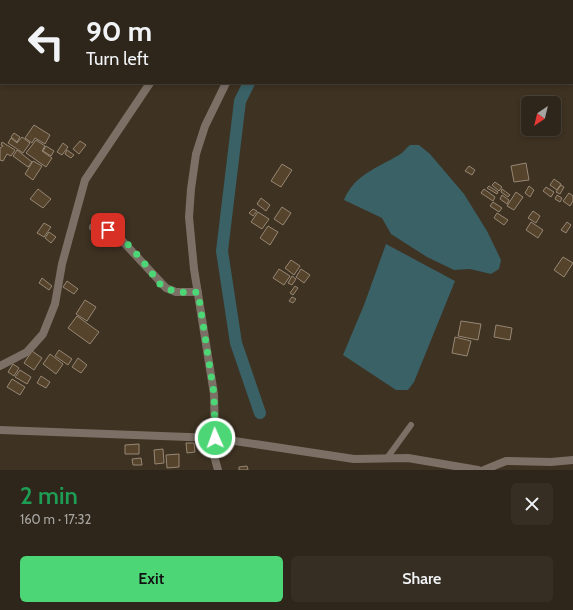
<!DOCTYPE html>
<html lang="en">
<head>
<meta charset="utf-8">
<style>
	body { margin:0; font-family:Cabin,sans-serif; background:#362e23; color:#f1f3f6; height:100vh; display:flex; flex-direction:column; font-size:15px; white-space:nowrap }
	* { box-sizing:border-box; margin:0 }
	p { font-size:13px; color:#a7a5a2 }
	.icon { flex:none; width:22px; height:22px; fill:none; stroke:currentColor; stroke-width:2; stroke-linecap:round; stroke-linejoin:round }
	.map { position:relative; height:470px; overflow:hidden }
	.drawer { display:flex; flex-direction:column; background:#2e261a; flex:1 }
	.drawer>* { flex:none }
	.guide { position:absolute; left:0px; top:0px; width:573px; height:84px; box-shadow:0 2px 6px #0003,0 0 0 1px #494339; background:#2e261a; color:#f1f3f6; overflow:hidden }
	.needle { width:26px; rotate:215deg }
	.fabs { position:absolute; left:521px; top:96px; display:grid; gap:8px }
	.fabs a { display:grid; place-items:center; width:40px; height:40px; border-radius:6px; background:#2e261a; box-shadow:0 2px 6px #0003,0 0 0 1px #494339; font-size:20px }
	.pin { position:absolute; display:grid; place-items:center; width:34px; height:34px; color:#fff; margin:-17px; border-radius:8px; box-shadow:0 2px 6px #0006 }
	.me { position:absolute; width:44px; margin:-22px; rotate:358deg; stroke-linejoin:round; filter:drop-shadow(0 0 3px #0008) }
	.turn { display:flex; align-items:center; gap:14px; height:84px; padding:0 20px; font-size:18px }
	.turn .icon { width:52px; height:52px; stroke-width:2.5 }
	.turn b { display:block; font-size:28px; line-height:34px }
	.round { display:grid; place-items:center; flex:none; width:42px; height:42px; border-radius:6px; background:#362e23 }
	.overview { display:flex; align-items:center; justify-content:space-between; height:68px; padding:0 20px }
	h1 { font-size:24px; font-weight:600; line-height:30px; color:#1e9e55 }
	.primary-button { display:flex; gap:8px; margin-top:auto; padding:8px 20px }
	.primary-button a { flex:1; height:46px; border-radius:6px; background:#4cd676; color:#111; font-size:16px; font-weight:600; line-height:46px; text-align:center }
	.primary-button a+a { background:#362e23; color:#f1f3f6 }
	.map>svg:first-child { display:block }
</style>
</head>
<body>
<div class="map">
<svg width="573" height="470" viewBox="0 0 573 470">
	<rect width="100%" height="100%" fill="#3e3222"/>
	<!-- water -->
	<path fill="#396166" d="M410,145h9l11,9 34,40 23,37 14,29 -2,9 -8,5 -21,-5 -16,1 -27,-13 -36,-23 -9,-16 -38,-18c10,-25 33,-32 55,-45 4,-2 7,-7 11,-10z
		M386,244l69,37 -41,101 -6,8h-12l-53,-35 21,-50z"/>
	<g fill="none" stroke-linecap="round" stroke-linejoin="round">
		<!-- canal -->
		<path stroke="#396166" stroke-width="12" d="M28,1l1,-1
			M290,1v-1
			M0,29l1,-1
			M249,83l-9,18 -18,150 14,92 24,70"/>
	</g>
	<!-- building -->
	<path fill="#56432b" stroke="#968775" d="M34,125l16,10 -5,9 -10,-6 -3,5 -7,-5z
		M14,133l6,4 -3,5 -6,-5z
		M22,137l8,6 -7,10 -15,-10 3,-5 6,5z
		M36,140l9,6 -3,5 10,7 -6,9 -20,-14z
		M80,141l6,4 -7,9 -6,-5z
		M2,142l13,8 -4,6 -4,-2 -4,7 -3,-1v-12l3,-2 -2,-1z
		M63,143l5,4 -6,8 -5,-3z
		M46,146l8,5 -3,5 -8,-5z
		M17,150l15,12 -4,5 -15,-11z
		M67,150l7,5 -3,3 -6,-4z
		M33,161l9,5 -9,14 -8,-6z
		M526,163l3,17 -15,2 -3,-16z
		M282,164l10,6 -11,17 -10,-6z
		M469,166l6,4 -3,5 -7,-4z
		M554,179l7,5 -4,6 -7,-5z
		M495,182l7,5 -3,4 -7,-6z
		M561,185l3,2 -4,7 -4,-2z
		M489,186l9,6 -1,2 -10,-6z
		M529,186l5,4 -4,7 -5,-4z
		M546,187l8,5 -3,5 -8,-6z
		M38,189l13,10 -8,9 -13,-9z
		M484,189l11,8 -2,4 -12,-8z
		M502,189l8,6 -2,2 -7,-5z
		M516,192l7,5 -9,13 -7,-4z
		M569,193l4,3v5l-3,5 -7,-5z
		M502,195l7,5 -2,4 -7,-5z
		M557,195l5,3 -2,4 -5,-3z
		M261,198l9,7 -4,6 -9,-7z
		M493,202l9,6 -3,4 -9,-6z
		M282,207l9,6 -8,12 -9,-6z
		M253,209l4,2 -4,5 -4,-3z
		M533,211l7,5 -4,7 -8,-5z
		M258,212l11,7 -7,10 -11,-7z
		M497,213l11,7 -4,5 -10,-7z
		M531,222l12,8 -5,8 -12,-8z
		M567,222l4,3 -5,8 -5,-3z
		M44,223l7,4 -7,10 -7,-4z
		M268,226l10,6 -8,13 -10,-7z
		M49,232l7,5 -5,6 -6,-5z
		M563,257l10,6 -9,14 -10,-7z
		M291,260l9,6 -6,9 -9,-7z
		M279,269l11,7 -6,9 -11,-7z
		M301,269l9,6 -6,8 -8,-6z
		M292,276l4,3 -4,6 -4,-2z
		M42,278l10,8 -3,4 -10,-7z
		M67,281l11,8 -4,5 -11,-7z
		M295,286l3,2 -5,7 -3,-2z
		M292,297l4,2 -3,4 -4,-2z
		M85,300l11,7 -9,14 -11,-7z
		M77,316l22,16 -9,12 -22,-16z
		M461,321l20,3 -3,16 -20,-4z
		M496,325l16,3 -2,12 -16,-3z
		M455,337l16,4 -4,15 -15,-3z
		M59,350l13,9 -4,6 -13,-9z
		M32,351l10,7 -8,12 -10,-7z
		M50,354l13,10 -7,10 -13,-10z
		M78,358l9,7 -6,8 -9,-6z
		M13,364l6,4 -5,8 -6,-4z
		M20,370l11,7 -4,7 -12,-7z
		M41,376l9,6 -4,6 -9,-5z
		M12,379l13,8 -5,8 -13,-8z
		M200,440l8,1v8h-8z
		M186,443h8l1,9 -8,1z
		M139,444v10h-14v-9z
		M163,449l1,14 -9,1 -1,-14z
		M179,454v13l-12,1 -1,-13z
		M141,458l1,7h-9l-1,-6z
		M247,466l1,4h-9v-3z"/>
	<g fill="none" stroke-linecap="round" stroke-linejoin="round">
		<!-- service -->
		<path stroke="#7c7066" stroke-width="6" d="M387,458l24,-33"/>
		<!-- minor -->
		<path stroke="#7c7066" stroke-width="8" d="M268,1l1,-1
			M93,227l22,6 51,55 10,4h22
			M0,366l27,-14 16,-18 12,-30 7,-40 23,-84 65,-97
			M0,430l215,8 139,21 54,-1 70,12
			M218,470l-5,-18 2,-14 -1,-44 -20,-125 -5,-52 2,-28 5,-35 9,-28 21,-43
			M484,470l22,-9 45,1 22,-2"/>
	</g>
	<g fill="none" stroke-linecap="round" stroke-linejoin="round">
		<!-- route -->
		<path stroke="#4cd676" stroke-width="7" stroke-dasharray="0 12.6" d="M108,230c19,8 40,38 52,54 13,9 22,9 38,8l16,102 1,44"/>
	</g>
</svg>
<div class="fabs">
<a><svg class="needle" viewBox="-14 -14 28 28"><path d="M0-13l5 13h-10z" fill="#e53935"/><path d="M0 13l5-13h-10z" fill="#a7a5a2"/></svg></a>
</div>
<div class="pin" style="left:108px;top:230px;background:#d93025"><svg class="icon" aria-label="arrive" viewBox="0 0 24 24"><path d="M6 21V4h12l-3 4 3 4H6"/></svg></div>
<svg class="me" style="left:215px;top:438px" viewBox="-20 -20 40 40"><circle r="17" fill="#4cd676" stroke="#fff" stroke-width="3"/><path d="M0-11L8 9 0 5-8 9z" fill="#fff"/></svg>
<div class="guide">
<div class="turn"><svg class="icon" aria-label="left" viewBox="0 0 24 24"><path d="M17 20v-9H6M10 6l-5 5 5 5"/></svg><div><b>90 m</b>Turn left</div></div>
</div>
</div>
<section class="drawer">
<div class="overview"><div><h1>2 min</h1><p>160 m · 17:32</p></div><a class="round"><svg class="icon" aria-label="close" viewBox="0 0 24 24"><path d="M6 6l12 12M18 6L6 18"/></svg></a></div>
<div class="primary-button"><a>Exit</a><a>Share</a></div>
</section>
</body>
</html>
